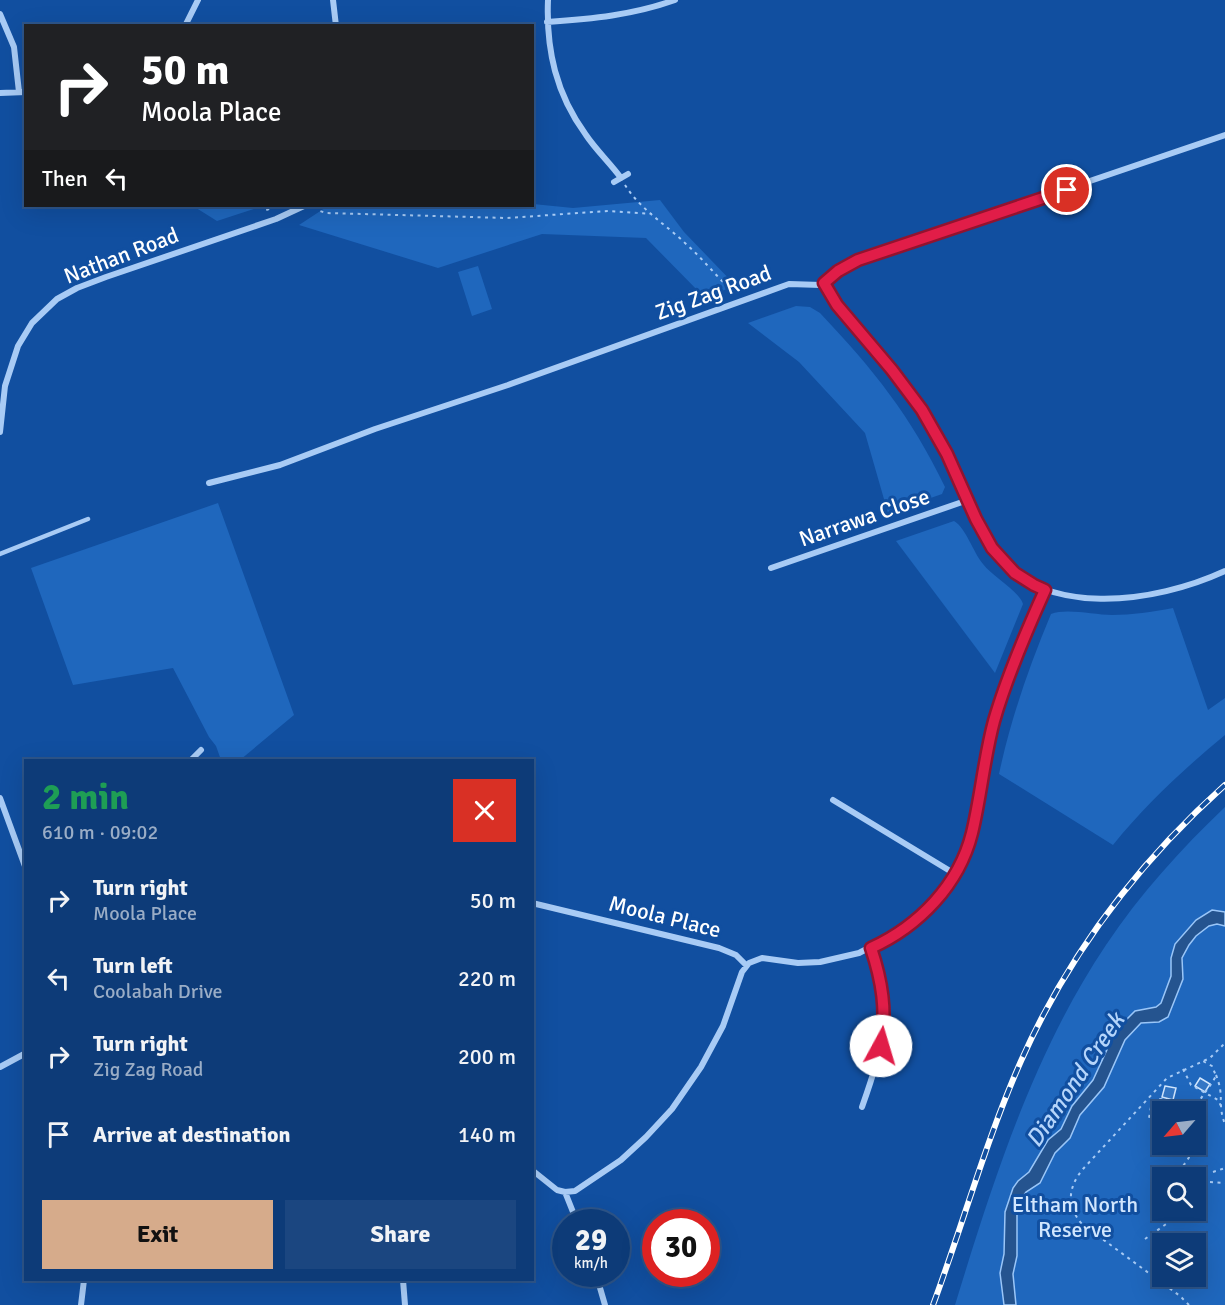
<!DOCTYPE html>
<html lang="en">
<head>
<meta charset="utf-8">
<style>
	body { margin:0; font-family:Signika,sans-serif; background:#1b4680; color:#f1f3f6; height:100vh; display:flex; flex-direction:column; font-size:22px; white-space:nowrap }
	* { box-sizing:border-box; margin:0 }
	p { font-size:20px; color:#9aadc6 }
	.icon { flex:none; width:33px; height:33px; fill:none; stroke:currentColor; stroke-width:2; stroke-linecap:round; stroke-linejoin:round }
	.map { position:relative; flex:1; overflow:hidden }
	.drawer { position:absolute; left:24px; top:759px; width:510px; height:522px; display:flex; flex-direction:column; background:#0d3b78; border-radius:0px; box-shadow:0 6px 24px #0002,0 0 0 2px #2d558a }
	.drawer>* { flex:none }
	.hud { position:absolute; left:24px; top:24px; width:510px; height:183px; border-radius:0px; box-shadow:0 6px 24px #0002,0 0 0 2px #2d558a; background:#202124; color:#fff; overflow:hidden }
	.needle { width:39px; rotate:242deg }
	.controls { position:absolute; left:1152px; top:1101px; display:grid; gap:12px }
	.controls a { display:grid; place-items:center; width:54px; height:54px; border-radius:0px; background:#0d3b78; box-shadow:0 6px 24px #0002,0 0 0 2px #2d558a; font-size:30px }
	.speed { position:absolute; left:552px; top:1209px; display:flex; gap:12px; font-size:30px; font-weight:700; text-align:center }
	.speed>* { display:grid; place-content:center; width:78px; height:78px; border-radius:50%; background:#0d3b78; box-shadow:0 6px 24px #0002,0 0 0 2px #2d558a; line-height:1 }
	.speed small { font-size:15px; font-weight:400 }
	.speed .limit { border:9px solid #d22; background:#fff; color:#111 }
	.pin { position:absolute; display:grid; place-items:center; width:51px; height:51px; color:#fff; margin:-26px; border:3px solid #fff; border-radius:50%; box-shadow:0 2px 6px #0007 }
	.me { position:absolute; width:66px; margin:-33px; rotate:6deg; stroke-linejoin:round; filter:drop-shadow(0 0 4px #0008) }
	.turn { display:flex; align-items:center; gap:21px; height:126px; padding:0 18px; font-size:27px }
	.turn .icon { width:78px; height:78px; stroke-width:2.5 }
	.turn b { display:block; font-size:42px; line-height:51px }
	.then { display:flex; align-items:center; height:57px; padding:0 18px; background:#0003; gap:12px; font-size:22px }
	.round { display:grid; place-items:center; flex:none; width:63px; height:63px; border-radius:0px; background:#1b4680 }
	.summary { display:flex; align-items:center; justify-content:space-between; height:102px; padding:0 18px }
	h1 { font-size:36px; font-weight:700; line-height:45px; color:#1e9e55 }
	.action { display:flex; gap:12px; margin-top:auto; padding:12px 18px }
	.action a { flex:1; height:69px; border-radius:0px; background:#d6ab8b; color:#111; font-size:24px; font-weight:700; line-height:69px; text-align:center }
	.action a+a { background:#1b4680; color:#f1f3f6 }
	ul { padding:0; list-style:none }
	li { display:flex; align-items:center; gap:18px; height:78px; padding:0 18px }
	li div { flex:1 }
	li b { display:block; font-size:22px }
	li em { font-style:normal }
	.map>svg:first-child { display:block }
</style>
</head>
<body>
<div class="map">
<svg width="1225" height="1305" viewBox="0 0 1225 1305">
	<rect width="100%" height="100%" fill="#114fa0"/>
	<!-- green -->
	<path fill="#1f67bd" fill-rule="evenodd" d="M660,200l24,32 52,54 -32,11 -58,-59 -104,-4 -104,34 -139,-43 29,-19 205,-2 40,4z
		M193,206h70l-46,15z
		M478,266l14,43 -20,7 -14,-44z
		M796,306l14,1 10,6c53,56 91,103 125,174l-3,7 -54,19 -23,-80 -66,-71 -51,-39z
		M218,503l76,212 -54,45h-19l-5,-14 -7,-9 -36,-69 -100,17 -42,-117z
		M954,521c12,7 19,31 29,43 10,13 36,27 40,40l-28,69 -99,-132z
		M1173,608l35,102 17,-12v37c-40,33 -79,69 -112,110l-114,-71c12,-56 30,-107 52,-160 16,-6 43,1 61,1 20,0 40,-3 61,-7z
		M1225,807v498h-270c38,-124 78,-251 151,-360 34,-51 75,-96 119,-138zM1162,1112h34v32h-34zM1162,1178h34v32h-34zM1162,1244h34v32h-34z"/>
	<!-- water -->
	<path fill="#25548f" stroke="#9ac6f8" stroke-width="1.5" d="M1212,910l13,2v14l-8,-2 -8,2 -13,10 -7,9 -7,13 1,21 -15,38 -9,5 -18,1 -16,17 -21,47 -24,28 -10,23 -15,15 -15,30 -14,9 -5,7 -4,11v46l-4,18 3,31h-12l-4,-32 4,-19 1,-42 8,-24 5,-7 11,-9 19,-32 13,-11 11,-23 21,-26 18,-39 15,-21 9,-9 21,-4 5,-4 10,-27v-18l4,-14 21,-24z"/>
	<!-- building -->
	<path fill="#3476c5" stroke="#d1e6fe" stroke-width="1.5" d="M1200,1078l10,6 -5,8 -10,-6z
		M1165,1086l11,2 -3,12 -11,-3z"/>
	<g fill="none" stroke-linecap="round" stroke-linejoin="round">
		<!-- path -->
		<path stroke="#a8cbf5" stroke-width="2" stroke-dasharray="3 4.5" stroke-linecap="butt" d="M625,185c15,24 40,39 60,58 17,15 32,34 49,50
			M260,206l6,4 14,-4
			M315,206l5,5 6,2 181,5 101,-7 44,3
			M1183,1069l8,16 27,15 4,8
			M1216,1075c9,22 1,29 9,49
			M1162,1112l-1,4 1,4
			M1163,1112h7
			M1194,1112c5,-14 15,-23 22,-36l-4,-10 -9,-5
			M1156,1120l-7,-2 2,-11 9,-8 10,1 -1,5 -8,1 -5,8 1,8 5,5
			M1184,1144l4,3 1,-3
			M1213,1172l12,-4
			M1175,1178l17,-25 1,-9
			M1210,1182l15,1
			M1196,1200l10,1
			M1145,1239l24,-17 4,-12
			M1189,1305l-9,-9 -98,-72c-16,-18 -14,-37 1,-55l84,-91 43,-20 15,-15"/>
		<!-- service -->
		<path stroke="#a8cbf5" stroke-width="4.5" d="M0,554l88,-35"/>
		<!-- minor -->
		<path stroke="#a8cbf5" stroke-width="6" d="M333,0l3,26
			M548,0c-2,50 8,94 38,135 10,15 24,28 35,43
			M0,14l14,33 5,45
			M547,22c45,-3 86,-7 128,-22
			M185,26l13,-26
			M0,93l26,-1
			M614,182l14,-8
			M824,283c25,46 68,82 97,126 15,23 28,47 39,72 10,22 17,45 31,66 49,74 165,56 234,24
			M0,432l5,-46 13,-40 14,-23 25,-24 20,-11 29,-11 170,-58 28,-13
			M209,483l71,-18 95,-36 133,-44 281,-101 32,1 24,-19 13,-6 367,-125
			M771,568l197,-68
			M191,760l10,-10
			M0,798l26,71
			M833,800l122,74
			M532,903l187,45 17,7 10,10
			M0,1067l26,-14
			M862,1107c22,-62 30,-94 9,-159
			M532,1170l25,20 8,2 10,-1 46,-31 25,-23 26,-28 29,-42 22,-41 19,-54 7,-9 13,-5 36,5 22,-1 39,-9 42,-22 34,-29 20,-28 14,-29 25,-125 22,-64 29,-66
			M565,1192l12,30
			M596,1274l9,31
			M403,1280l2,25
			M81,1305l3,-25"/>
		<!-- rail casing -->
		<g stroke="#fff" stroke-width="6">
			<path id="rail" d="M933,1305c30,-81 53,-165 88,-244 47,-106 118,-199 204,-276"/>
		</g>
		<!-- rail -->
		<use href="#rail" stroke="#114fa0" stroke-width="4" stroke-dasharray="11" stroke-linecap="butt"/>
	</g>
	<g fill="none" stroke-linecap="round" stroke-linejoin="round">
		<!-- route casing -->
		<g stroke="#92132f" stroke-width="15">
			<path id="route" d="M881,1046c6,-35 1,-65 -10,-98 48,-22 88,-63 101,-115 9,-37 12,-75 22,-112 13,-45 32,-89 51,-131l-11,-5 -19,-12 -23,-25 -16,-29 -29,-65 -25,-44 -30,-40 -55,-65 -13,-22 14,-12 20,-11 209,-70"/>
		</g>
		<!-- route -->
		<use href="#route" stroke="#e11d48" stroke-width="10"/>
	</g>
	<g text-anchor="middle" stroke-width="6" stroke-linejoin="round" paint-order="stroke">
		<!-- street labels -->
		<g font-size="22" fill="#fff" stroke="#114fa0">
			<text transform="translate(121 255) rotate(-21)" y="8">Nathan Road</text>
			<text transform="translate(713 292) rotate(-20)" y="8">Zig Zag Road</text>
			<text transform="translate(864 517) rotate(-19)" y="8">Narrawa Close</text>
			<text transform="translate(665 916) rotate(14)" y="8">Moola Place</text>
		</g>
		<!-- park labels -->
		<g font-size="22" fill="#d1e6fe" stroke="#114fa0">
			<text x="1075" y="1212">Eltham North<tspan x="1075" dy="25">Reserve</tspan></text>
		</g>
		<!-- water labels -->
		<g font-size="24" font-style="italic" fill="#b5d5fb" stroke="#114fa0">
			<text transform="translate(1075 1080) rotate(-56)" y="8">Diamond Creek</text>
		</g>
	</g>
</svg>
<div class="controls">
<a><svg class="needle" viewBox="-14 -14 28 28"><path d="M0-13l5 13h-10z" fill="#e53935"/><path d="M0 13l5-13h-10z" fill="#9aadc6"/></svg></a>
<a><svg class="icon" aria-label="search" viewBox="0 0 24 24"><circle cx="10" cy="10" r="6"/><path d="M15 15l6 6"/></svg></a>
<a><svg class="icon" aria-label="layers" viewBox="0 0 24 24"><path d="M12 4l9 5-9 5-9-5zM3 14l9 5 9-5"/></svg></a>
</div>
<div class="speed"><div>29<small>km/h</small></div><div class="limit">30</div></div>
<div class="pin" style="left:1067px;top:190px;background:#d93025"><svg class="icon" aria-label="arrive" viewBox="0 0 24 24"><path d="M6 21V4h12l-3 4 3 4H6"/></svg></div>
<svg class="me" style="left:881px;top:1046px" viewBox="-20 -20 40 40"><circle r="19" fill="#fff"/><path d="M0-13L10 11 0 6-10 11z" fill="#e11d48"/></svg>
<div class="hud">
<div class="turn"><svg class="icon" aria-label="right" viewBox="0 0 24 24"><path d="M7 20v-9h11M14 6l5 5-5 5"/></svg><div><b>50 m</b>Moola Place</div></div>
<div class="then">Then<svg class="icon" aria-label="left" viewBox="0 0 24 24"><path d="M17 20v-9H6M10 6l-5 5 5 5"/></svg></div>
</div>
<section class="drawer">
<div class="summary"><div><h1>2 min</h1><p>610 m · 09:02</p></div><a class="round" style="background:#d93025;color:#fff"><svg class="icon" aria-label="close" viewBox="0 0 24 24"><path d="M6 6l12 12M18 6L6 18"/></svg></a></div>
<ul>
<li><svg class="icon" aria-label="right" viewBox="0 0 24 24"><path d="M7 20v-9h11M14 6l5 5-5 5"/></svg><div><b>Turn right</b><p>Moola Place</p></div><em>50 m</em></li>
<li><svg class="icon" aria-label="left" viewBox="0 0 24 24"><path d="M17 20v-9H6M10 6l-5 5 5 5"/></svg><div><b>Turn left</b><p>Coolabah Drive</p></div><em>220 m</em></li>
<li><svg class="icon" aria-label="right" viewBox="0 0 24 24"><path d="M7 20v-9h11M14 6l5 5-5 5"/></svg><div><b>Turn right</b><p>Zig Zag Road</p></div><em>200 m</em></li>
<li><svg class="icon" aria-label="arrive" viewBox="0 0 24 24"><path d="M6 21V4h12l-3 4 3 4H6"/></svg><div><b>Arrive at destination</b></div><em>140 m</em></li>
</ul>
<div class="action"><a>Exit</a><a>Share</a></div>
</section>
</div>
</body>
</html>
